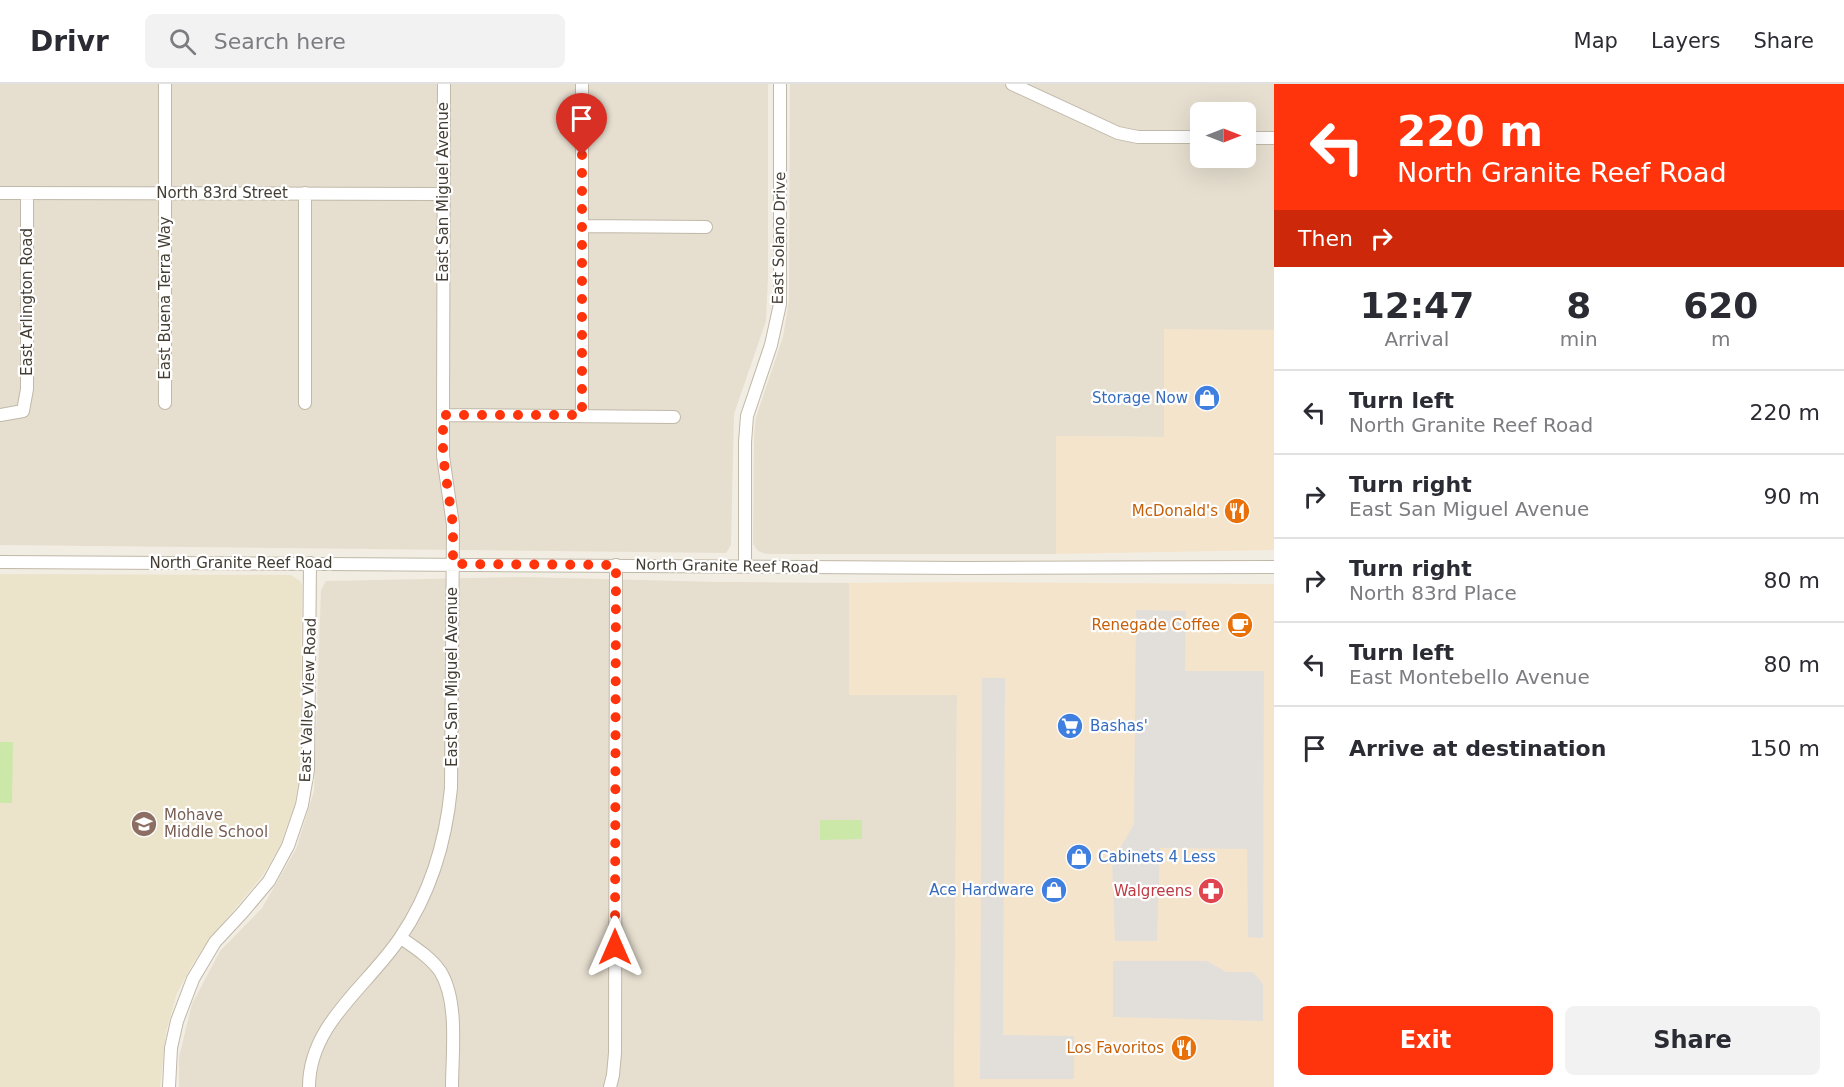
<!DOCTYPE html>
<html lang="en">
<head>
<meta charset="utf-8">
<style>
	body { margin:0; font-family:"DejaVu Sans",sans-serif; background:#f2f2f3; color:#2b2b33; height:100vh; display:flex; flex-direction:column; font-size:22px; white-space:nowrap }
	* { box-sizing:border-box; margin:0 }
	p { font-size:20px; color:#7c7c81 }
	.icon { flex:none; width:33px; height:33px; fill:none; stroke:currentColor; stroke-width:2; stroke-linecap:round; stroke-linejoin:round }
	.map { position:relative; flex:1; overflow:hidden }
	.side { display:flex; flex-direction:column; background:#fff; width:570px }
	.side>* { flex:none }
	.banner { background:#ff330c; color:#fff; overflow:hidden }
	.needle { width:39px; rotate:90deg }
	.fabs { position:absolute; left:1190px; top:18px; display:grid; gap:12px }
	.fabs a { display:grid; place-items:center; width:66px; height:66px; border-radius:9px; background:#fff; box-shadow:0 6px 24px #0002; font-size:30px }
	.pin { position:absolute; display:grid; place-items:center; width:51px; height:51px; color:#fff; margin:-62px -26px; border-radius:50% 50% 50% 0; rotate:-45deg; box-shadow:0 0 6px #0007 }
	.pin .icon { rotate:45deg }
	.me { position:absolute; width:66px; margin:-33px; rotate:0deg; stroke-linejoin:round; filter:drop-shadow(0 0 4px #0008) }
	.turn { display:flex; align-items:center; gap:21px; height:126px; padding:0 24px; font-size:27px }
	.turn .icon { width:78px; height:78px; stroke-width:2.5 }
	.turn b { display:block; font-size:42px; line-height:51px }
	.then { display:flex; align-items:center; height:57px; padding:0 24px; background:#0003; gap:12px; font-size:22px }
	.eta { display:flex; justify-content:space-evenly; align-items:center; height:102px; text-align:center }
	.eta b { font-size:36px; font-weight:700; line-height:42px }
	.primary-button { display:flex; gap:12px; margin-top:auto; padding:12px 24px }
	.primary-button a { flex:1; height:69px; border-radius:9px; background:#ff330c; color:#fff; font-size:24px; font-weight:700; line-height:69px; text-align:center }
	.primary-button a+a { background:#f2f2f3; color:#2b2b33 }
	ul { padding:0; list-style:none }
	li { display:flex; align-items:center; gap:18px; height:84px; padding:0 24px; border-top:2px solid #e1e1e2 }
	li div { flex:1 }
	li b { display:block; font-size:22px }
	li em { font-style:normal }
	header { display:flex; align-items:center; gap:36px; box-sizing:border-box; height:84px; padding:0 30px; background:#fff; border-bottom:2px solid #e1e1e2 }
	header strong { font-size:28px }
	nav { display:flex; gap:33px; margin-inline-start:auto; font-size:21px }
	.search { width:420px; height:54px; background:#f2f2f3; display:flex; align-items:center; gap:15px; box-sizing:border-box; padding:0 21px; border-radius:9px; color:#7c7c81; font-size:22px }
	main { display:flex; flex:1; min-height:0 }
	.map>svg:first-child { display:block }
</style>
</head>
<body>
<header>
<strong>Drivr</strong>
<div class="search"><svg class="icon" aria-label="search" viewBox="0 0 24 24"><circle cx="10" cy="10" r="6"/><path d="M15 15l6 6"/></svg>Search here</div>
<nav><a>Map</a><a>Layers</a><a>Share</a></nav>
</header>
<main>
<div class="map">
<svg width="1274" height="1003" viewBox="0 0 1274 1003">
	<rect width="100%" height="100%" fill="#f2ede2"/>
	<!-- residential -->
	<path fill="#e6dfd0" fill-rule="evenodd" d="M0,0h768v195l-2,42 -32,93 -3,131 -5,8 -726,-8z
		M790,0h484v246l-110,107 -108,-1v118h-290l-8,-3 -5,-7 1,-108 2,-19 27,-80 6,-37zM1200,28h45v46h-45z
		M523,493l197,5 129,1v112h108l-3,392h-775v-30l13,-53 28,-53 42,-43 34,-59 18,-58 7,-201 5,-9z"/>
	<!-- commercial -->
	<path fill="#f5e4cc" d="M1164,245l110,1v220l-218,4v-118l108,1z
		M956,498l318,2v503h-320l3,-392h-108v-112z"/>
	<!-- education -->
	<path fill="#ece3cb" d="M0,490l291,1 9,6 2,4 -2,184 -5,35 -14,40 -18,31 -55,66 -16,24 -15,28 -11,39 -6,55h-160z"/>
	<!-- pitch -->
	<path fill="#cbe8a9" d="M0,658h13l-1,61h-12z
		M820,736h42v19l-42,1z"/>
	<!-- parking -->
	<path fill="#e2dfdb" d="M1136,526l50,1 -1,60h79l-1,267 -15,-1 -1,-88 -87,-1 -3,93h-42l-3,-79 22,-38z
		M982,594h23l-2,357 71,1v43h-94z
		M1113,877h94l19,11h27l10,12v37l-150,-4z"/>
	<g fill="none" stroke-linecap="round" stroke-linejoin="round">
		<!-- minor casing -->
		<g stroke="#c0b8a8" stroke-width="14">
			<path id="minor" d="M1012,0l106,49 20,4h62
				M1245,54h29
				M0,109l443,1
				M582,142l124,1
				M165,319v-319
				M305,319v-210
				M0,331l23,-4 4,-22v-196
				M443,331l231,2
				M582,331v-331
				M0,478l968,6 306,-1
				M745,483v-125l2,-26 24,-71 9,-41v-220
				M401,854c13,9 29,19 39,33 19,30 12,82 12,116
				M169,1003l2,-39 6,-27 16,-42 22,-37 27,-29 27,-32 19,-35 14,-41 6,-35 2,-207
				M309,1003c0,-63 58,-100 91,-149 30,-44 46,-97 51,-150l2,-263 -10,-69v-41l1,-331
				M610,1003l3,-12 2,-22 1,-488"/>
		</g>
		<!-- minor -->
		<use href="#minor" stroke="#fff" stroke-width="12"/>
	</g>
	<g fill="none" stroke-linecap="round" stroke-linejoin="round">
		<!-- route -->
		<path stroke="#ff330c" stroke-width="10" stroke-dasharray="0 18" d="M582,71v260h-139v41l10,69v39l163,1 -1,382"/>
	</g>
	<!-- icons -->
	<defs>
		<g id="shop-disc" transform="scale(1.35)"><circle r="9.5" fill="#3f7fe0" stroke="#fff"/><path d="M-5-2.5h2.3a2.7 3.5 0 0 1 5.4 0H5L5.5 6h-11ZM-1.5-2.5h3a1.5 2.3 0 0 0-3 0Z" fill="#fff"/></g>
		<g id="restaurant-disc" transform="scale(1.35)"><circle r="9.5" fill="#e8710a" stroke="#fff"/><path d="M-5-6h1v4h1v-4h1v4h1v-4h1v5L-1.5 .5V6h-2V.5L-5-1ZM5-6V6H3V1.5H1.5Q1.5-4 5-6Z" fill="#fff"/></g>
		<g id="cafe-disc" transform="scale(1.35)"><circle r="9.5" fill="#e8710a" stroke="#fff"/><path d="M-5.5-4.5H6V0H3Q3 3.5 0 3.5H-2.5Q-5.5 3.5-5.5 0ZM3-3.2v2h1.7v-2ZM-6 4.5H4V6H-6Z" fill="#fff"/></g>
		<g id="supermarket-disc" transform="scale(1.35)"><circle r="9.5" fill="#3f7fe0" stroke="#fff"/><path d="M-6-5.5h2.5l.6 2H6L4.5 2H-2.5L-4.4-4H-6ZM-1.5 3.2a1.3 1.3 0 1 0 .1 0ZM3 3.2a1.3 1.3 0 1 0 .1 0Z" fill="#fff"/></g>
		<g id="school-disc" transform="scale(1.35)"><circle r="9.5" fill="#8d6e63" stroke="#fff"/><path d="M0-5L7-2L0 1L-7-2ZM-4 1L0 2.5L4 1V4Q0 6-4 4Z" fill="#fff"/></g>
		<g id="pharmacy-disc" transform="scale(1.35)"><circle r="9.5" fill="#e0444e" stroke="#fff"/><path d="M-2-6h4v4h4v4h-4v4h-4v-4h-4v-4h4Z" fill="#fff"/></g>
	</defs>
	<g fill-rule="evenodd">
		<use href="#shop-disc" x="1207" y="314"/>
		<use href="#restaurant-disc" x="1237" y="427"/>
		<use href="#cafe-disc" x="1240" y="541"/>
		<use href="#supermarket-disc" x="1070" y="642"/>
		<use href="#school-disc" x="144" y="740"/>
		<use href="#shop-disc" x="1079" y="773"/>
		<use href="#shop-disc" x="1054" y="806"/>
		<use href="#pharmacy-disc" x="1211" y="807"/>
		<use href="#restaurant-disc" x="1184" y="964"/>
	</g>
	<g text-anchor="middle" stroke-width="4.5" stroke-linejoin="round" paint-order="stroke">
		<!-- street labels -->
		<g font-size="15" fill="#433d33" stroke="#fff">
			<text transform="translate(443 108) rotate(-90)" y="5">East San Miguel Avenue</text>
			<text x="222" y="114">North 83rd Street</text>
			<text transform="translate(779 154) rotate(-89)" y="5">East Solano Drive</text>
			<text transform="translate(165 214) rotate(-90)" y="5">East Buena Terra Way</text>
			<text transform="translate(27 218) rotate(-90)" y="5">East Arlington Road</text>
			<text x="241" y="484">North Granite Reef Road</text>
			<text transform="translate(727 482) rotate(1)" y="5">North Granite Reef Road</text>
			<text transform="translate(452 593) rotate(-90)" y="5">East San Miguel Avenue</text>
			<text transform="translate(308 616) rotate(-88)" y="5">East Valley View Road</text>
		</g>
		<!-- shop labels -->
		<g font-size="15" fill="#366cbe" stroke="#fff" text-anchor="end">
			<text x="1188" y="319">Storage Now</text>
			<text x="1090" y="647" text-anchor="start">Bashas'</text>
			<text x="1098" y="778" text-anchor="start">Cabinets 4 Less</text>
			<text x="1034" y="811">Ace Hardware</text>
		</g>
		<!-- food labels -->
		<g font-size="15" fill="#c56008" stroke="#fff" text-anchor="end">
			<text x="1218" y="432">McDonald's</text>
			<text x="1220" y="546">Renegade Coffee</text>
			<text x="1164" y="969">Los Favoritos</text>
		</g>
		<!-- education labels -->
		<g font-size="15" fill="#785e54" stroke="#fff" text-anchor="start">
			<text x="164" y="736">Mohave<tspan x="164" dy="17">Middle School</tspan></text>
		</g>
		<!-- health labels -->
		<g font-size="15" fill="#be3a42" stroke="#fff" text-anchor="end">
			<text x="1192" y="812">Walgreens</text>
		</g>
	</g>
</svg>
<div class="fabs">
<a><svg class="needle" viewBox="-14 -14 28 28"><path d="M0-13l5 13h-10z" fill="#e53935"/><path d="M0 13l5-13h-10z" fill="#7c7c81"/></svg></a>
</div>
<div class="pin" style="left:582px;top:71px;background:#d93025"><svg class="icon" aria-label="arrive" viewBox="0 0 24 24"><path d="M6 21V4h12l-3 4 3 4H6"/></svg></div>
<svg class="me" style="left:615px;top:863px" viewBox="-20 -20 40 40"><path d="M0-17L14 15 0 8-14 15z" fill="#ff330c" stroke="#fff" stroke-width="4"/></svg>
</div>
<section class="side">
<div class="banner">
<div class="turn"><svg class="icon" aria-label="left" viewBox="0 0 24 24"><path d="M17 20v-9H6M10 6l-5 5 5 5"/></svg><div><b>220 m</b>North Granite Reef Road</div></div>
<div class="then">Then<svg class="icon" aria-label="right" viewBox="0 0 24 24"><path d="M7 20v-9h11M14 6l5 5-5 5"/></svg></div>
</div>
<div class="eta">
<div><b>12:47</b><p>Arrival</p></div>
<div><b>8</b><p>min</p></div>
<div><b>620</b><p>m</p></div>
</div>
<ul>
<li><svg class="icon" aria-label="left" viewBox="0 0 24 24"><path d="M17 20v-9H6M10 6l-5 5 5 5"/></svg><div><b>Turn left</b><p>North Granite Reef Road</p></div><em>220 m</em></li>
<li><svg class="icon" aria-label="right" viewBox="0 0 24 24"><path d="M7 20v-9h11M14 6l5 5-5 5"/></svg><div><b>Turn right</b><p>East San Miguel Avenue</p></div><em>90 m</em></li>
<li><svg class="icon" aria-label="right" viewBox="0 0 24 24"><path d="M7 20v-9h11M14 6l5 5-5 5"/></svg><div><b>Turn right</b><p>North 83rd Place</p></div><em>80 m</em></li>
<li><svg class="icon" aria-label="left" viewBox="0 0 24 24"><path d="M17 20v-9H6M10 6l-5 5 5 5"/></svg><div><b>Turn left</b><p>East Montebello Avenue</p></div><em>80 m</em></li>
<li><svg class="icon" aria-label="arrive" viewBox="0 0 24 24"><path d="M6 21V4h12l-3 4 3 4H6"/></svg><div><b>Arrive at destination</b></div><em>150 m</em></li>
</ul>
<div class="primary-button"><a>Exit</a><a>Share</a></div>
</section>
</main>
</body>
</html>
